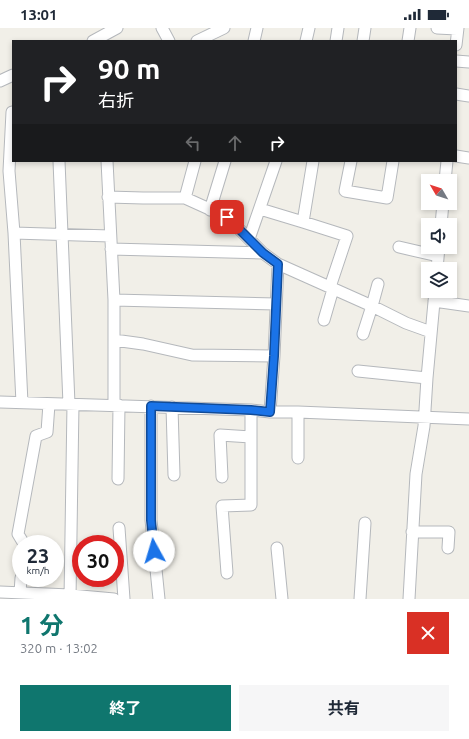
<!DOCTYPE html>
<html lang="ja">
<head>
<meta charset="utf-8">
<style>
	body { margin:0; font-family:Ubuntu,"Noto Sans JP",sans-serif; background:#f6f6f7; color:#1f2937; height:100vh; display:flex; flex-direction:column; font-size:15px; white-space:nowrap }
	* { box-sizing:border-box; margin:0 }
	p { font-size:13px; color:#747a83 }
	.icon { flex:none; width:22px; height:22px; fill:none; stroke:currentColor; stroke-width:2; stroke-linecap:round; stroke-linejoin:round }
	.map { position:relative; height:571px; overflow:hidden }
	.sheet { display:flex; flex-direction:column; background:#fff; flex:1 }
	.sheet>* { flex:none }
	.hud { position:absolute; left:12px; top:12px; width:445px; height:122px; border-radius:0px; box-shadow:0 2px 6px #0003; background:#202124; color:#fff; overflow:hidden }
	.needle { width:26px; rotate:309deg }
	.controls { position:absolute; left:421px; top:146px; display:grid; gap:8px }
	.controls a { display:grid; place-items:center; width:36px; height:36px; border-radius:0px; background:#fff; box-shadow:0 2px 6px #0003; font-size:20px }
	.speed { position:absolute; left:12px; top:507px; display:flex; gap:8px; font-size:20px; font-weight:700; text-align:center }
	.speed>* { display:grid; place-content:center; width:52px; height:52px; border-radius:50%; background:#fff; box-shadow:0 2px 6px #0003; line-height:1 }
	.speed small { font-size:10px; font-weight:400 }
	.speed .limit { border:6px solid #d22; background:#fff; color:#111 }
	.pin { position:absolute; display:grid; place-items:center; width:34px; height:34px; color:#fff; margin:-17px; border-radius:8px; box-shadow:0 2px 6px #0006 }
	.me { position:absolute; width:44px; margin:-22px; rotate:354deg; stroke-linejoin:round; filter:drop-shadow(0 0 3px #0008) }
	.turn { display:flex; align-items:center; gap:14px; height:84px; padding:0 20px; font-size:18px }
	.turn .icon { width:52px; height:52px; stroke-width:2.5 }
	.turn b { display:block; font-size:28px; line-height:34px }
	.lanes { display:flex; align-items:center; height:38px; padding:0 20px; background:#0003; justify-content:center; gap:20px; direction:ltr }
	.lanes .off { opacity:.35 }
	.round { display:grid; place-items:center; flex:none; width:42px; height:42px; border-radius:0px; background:#f6f6f7 }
	.overview { display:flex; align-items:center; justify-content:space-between; height:68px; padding:0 20px }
	h1 { font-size:24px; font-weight:700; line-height:30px; color:#0f766e }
	.action { display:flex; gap:8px; margin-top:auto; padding:8px 20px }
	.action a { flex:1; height:46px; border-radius:0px; background:#0f766e; color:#fff; font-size:16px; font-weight:700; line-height:46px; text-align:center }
	.action a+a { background:#f6f6f7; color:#1f2937 }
	.status { display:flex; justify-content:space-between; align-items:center; height:28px; padding:0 20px; background:#fff; direction:ltr }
	.status svg { height:11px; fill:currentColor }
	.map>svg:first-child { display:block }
</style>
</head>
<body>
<div class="status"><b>13:01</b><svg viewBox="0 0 49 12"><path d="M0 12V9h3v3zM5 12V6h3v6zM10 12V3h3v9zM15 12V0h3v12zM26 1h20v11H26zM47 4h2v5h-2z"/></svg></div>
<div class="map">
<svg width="469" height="571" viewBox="0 0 469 571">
	<rect width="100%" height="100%" fill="#f1efe8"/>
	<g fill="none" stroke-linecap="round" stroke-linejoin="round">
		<!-- minor casing -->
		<g stroke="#b5b8bc" stroke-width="13">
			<path id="minor" d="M162,0l7,13
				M437,0l20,1
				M93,13l24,-13
				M197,13l27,-13
				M254,13l3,-13
				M306,13l3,-13
				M336,13l2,-13
				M363,13l2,-13
				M408,13l2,-13
				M456,17l2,-17
				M456,33l13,1
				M0,53l13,-6
				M456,66l13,2
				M13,84h-1l-3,59 5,62 8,170
				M456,128l13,2
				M59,133l10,243
				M107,133l7,139v105
				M351,133l-6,30 42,7 6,-37
				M445,153l2,-20
				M108,169l35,1h42l42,19 36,36 15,11 94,42 34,17 25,9
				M185,170l10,-37
				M260,181l43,13 44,14 -17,51
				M210,182l15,-49
				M303,194l10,-61
				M441,197l2,-22
				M14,205l96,3
				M249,211l27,-78
				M399,219l39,9
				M111,221l152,4
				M437,241l2,-22
				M114,272l162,4
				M434,273l35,5
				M324,292l9,-31
				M363,306l9,-28 6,-22
				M114,312l29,4 49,11 82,1
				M358,343l69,7
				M0,374c84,3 167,5 251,8l19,2h28l171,7
				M151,378v114l8,79
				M172,379l2,68
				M270,384l4,-56 4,-92
				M298,384v46
				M222,449l-2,-42 31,2
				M118,451l1,-74
				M119,500l5,71
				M412,504h37l-1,16
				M24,516l-6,-10 18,-98 11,-4 2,-28
				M277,520l5,51
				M227,545l-5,-67 29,-1v-95
				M0,564l70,3 44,4
				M20,565l1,-15
				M70,571l3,-195
				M360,571l5,-76
				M409,571l7,-125 8,-48 3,-48 8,-87"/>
		</g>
		<!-- minor -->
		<use href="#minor" stroke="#fff" stroke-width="11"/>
	</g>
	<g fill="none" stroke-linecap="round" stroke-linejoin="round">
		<!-- route casing -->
		<g stroke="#114b97" stroke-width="10">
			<path id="route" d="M154,523l-3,-31v-114l100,4 19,2 4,-56 4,-92 -15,-11 -36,-36"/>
		</g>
		<!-- route -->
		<use href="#route" stroke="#1a73e8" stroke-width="7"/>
	</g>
</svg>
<div class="controls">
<a><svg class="needle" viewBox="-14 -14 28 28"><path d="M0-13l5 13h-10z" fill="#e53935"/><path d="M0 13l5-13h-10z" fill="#747a83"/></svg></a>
<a><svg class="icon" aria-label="sound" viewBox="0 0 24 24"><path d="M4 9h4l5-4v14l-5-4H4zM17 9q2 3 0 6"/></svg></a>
<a><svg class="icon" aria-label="layers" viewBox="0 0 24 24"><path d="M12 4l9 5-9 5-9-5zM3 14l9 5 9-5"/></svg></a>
</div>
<div class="speed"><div>23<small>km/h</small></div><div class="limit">30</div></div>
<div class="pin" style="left:227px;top:189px;background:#d93025"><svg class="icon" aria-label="arrive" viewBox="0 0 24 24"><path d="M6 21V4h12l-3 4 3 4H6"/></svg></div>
<svg class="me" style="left:154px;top:523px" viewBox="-20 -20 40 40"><circle r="19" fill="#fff"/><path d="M0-13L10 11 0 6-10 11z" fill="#1a73e8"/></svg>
<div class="hud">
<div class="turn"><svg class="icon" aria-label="right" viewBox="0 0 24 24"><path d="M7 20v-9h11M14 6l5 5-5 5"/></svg><div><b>90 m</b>右折</div></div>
<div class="lanes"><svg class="icon off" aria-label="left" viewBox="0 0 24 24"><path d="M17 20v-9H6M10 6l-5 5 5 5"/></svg><svg class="icon off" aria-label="ahead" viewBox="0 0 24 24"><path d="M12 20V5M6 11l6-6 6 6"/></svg><svg class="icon" aria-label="right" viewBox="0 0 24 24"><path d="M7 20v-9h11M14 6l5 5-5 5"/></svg></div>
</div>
</div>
<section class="sheet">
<div class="overview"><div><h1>1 分</h1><p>320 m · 13:02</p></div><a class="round" style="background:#d93025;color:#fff"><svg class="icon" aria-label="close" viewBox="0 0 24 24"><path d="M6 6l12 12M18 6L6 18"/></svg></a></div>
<div class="action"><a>終了</a><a>共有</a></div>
</section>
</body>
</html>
